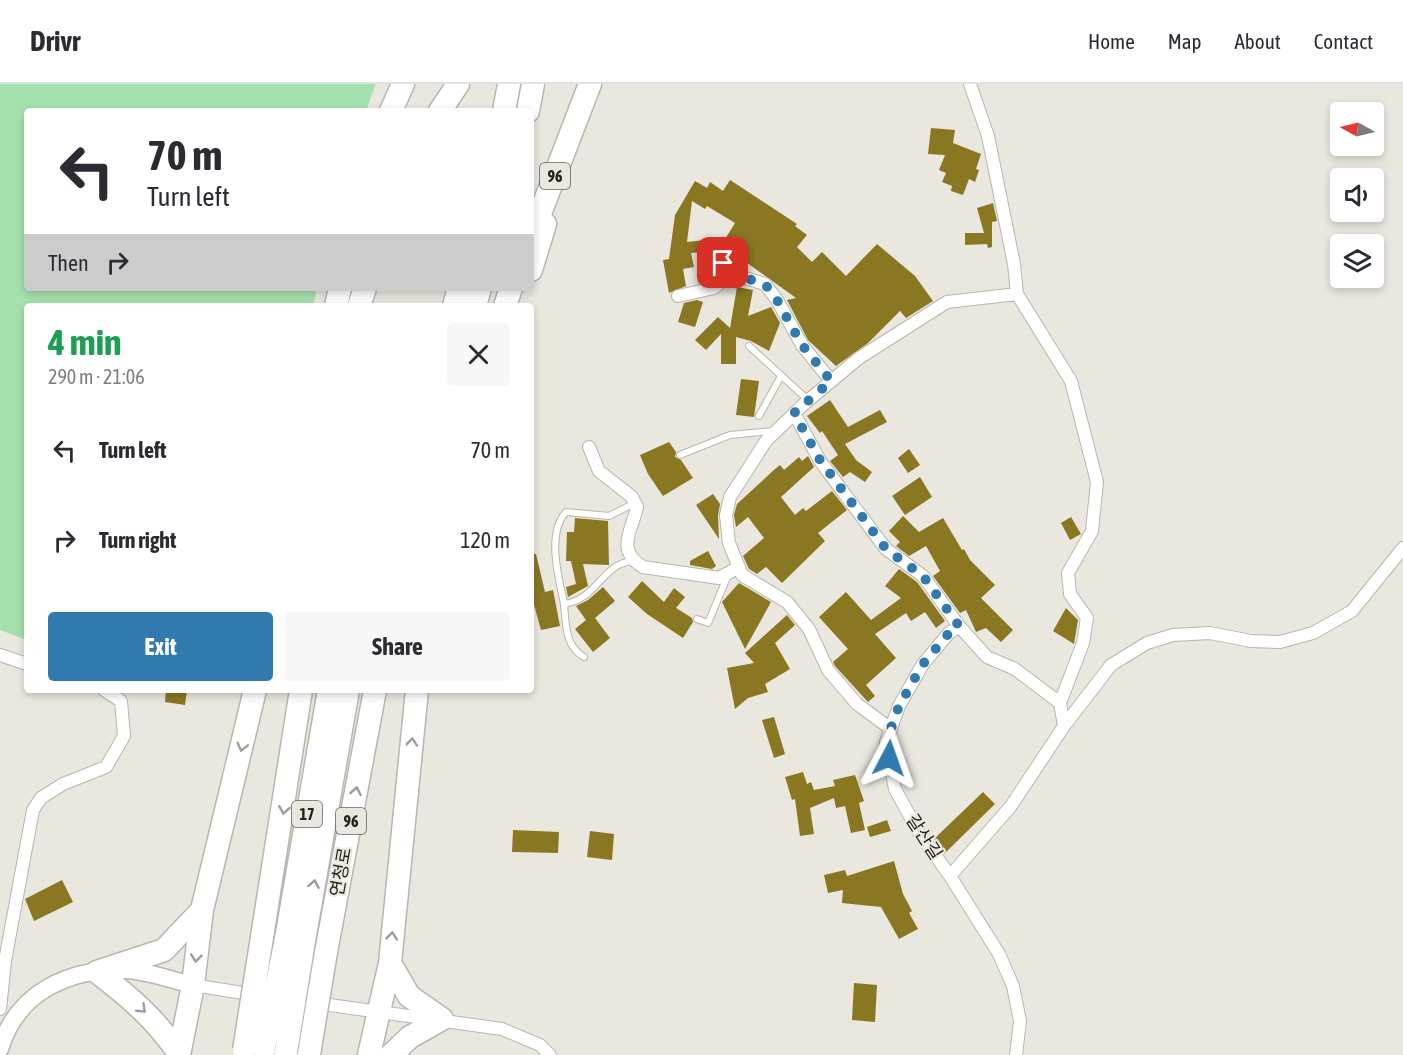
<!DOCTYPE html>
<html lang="en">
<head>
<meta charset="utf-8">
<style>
	body { margin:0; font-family:"Asap Condensed","Noto Sans KR",sans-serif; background:#f7f7f7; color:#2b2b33; height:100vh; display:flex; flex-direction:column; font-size:22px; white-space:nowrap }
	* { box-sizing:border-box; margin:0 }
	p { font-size:20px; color:#7c7c81 }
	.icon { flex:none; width:33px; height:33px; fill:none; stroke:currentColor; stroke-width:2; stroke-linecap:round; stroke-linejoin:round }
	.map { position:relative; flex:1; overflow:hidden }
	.panel { position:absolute; left:24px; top:219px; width:510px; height:390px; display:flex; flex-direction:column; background:#fff; border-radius:6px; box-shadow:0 3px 9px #0003 }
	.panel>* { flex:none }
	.banner { position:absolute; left:24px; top:24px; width:510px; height:183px; border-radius:6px; box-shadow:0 3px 9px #0003; background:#fff; color:#2b2b33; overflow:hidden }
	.needle { width:39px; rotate:278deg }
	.tools { position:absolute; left:1330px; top:18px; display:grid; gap:12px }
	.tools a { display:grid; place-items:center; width:54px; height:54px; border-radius:6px; background:#fff; box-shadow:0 3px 9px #0003; font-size:30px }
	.pin { position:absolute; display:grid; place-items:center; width:51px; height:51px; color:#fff; margin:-26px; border-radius:12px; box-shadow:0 3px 9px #0006 }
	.me { position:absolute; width:66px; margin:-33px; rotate:4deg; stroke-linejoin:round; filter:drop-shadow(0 0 4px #0008) }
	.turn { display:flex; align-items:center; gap:21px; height:126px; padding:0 24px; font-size:27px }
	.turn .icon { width:78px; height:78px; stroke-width:2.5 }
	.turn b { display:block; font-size:42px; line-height:51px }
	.then { display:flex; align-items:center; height:57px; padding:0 24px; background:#0003; gap:12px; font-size:22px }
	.round { display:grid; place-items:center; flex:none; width:63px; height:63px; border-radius:6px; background:#f7f7f7 }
	.summary { display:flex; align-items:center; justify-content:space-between; height:102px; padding:0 24px }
	h1 { font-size:36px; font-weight:700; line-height:45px; color:#1e9e55 }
	.button { display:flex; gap:12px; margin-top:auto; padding:12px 24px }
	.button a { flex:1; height:69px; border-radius:6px; background:#307aae; color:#fff; font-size:24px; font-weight:700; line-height:69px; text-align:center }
	.button a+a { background:#f7f7f7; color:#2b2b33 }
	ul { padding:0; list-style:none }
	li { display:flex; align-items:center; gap:18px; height:90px; padding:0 24px }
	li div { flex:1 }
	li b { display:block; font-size:22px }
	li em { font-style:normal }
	header { display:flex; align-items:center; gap:36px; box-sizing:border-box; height:84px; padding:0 30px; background:#fff; border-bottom:2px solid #e1e1e2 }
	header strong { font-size:28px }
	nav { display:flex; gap:33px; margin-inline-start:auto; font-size:21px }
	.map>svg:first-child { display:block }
</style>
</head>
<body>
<header>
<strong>Drivr</strong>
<nav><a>Home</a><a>Map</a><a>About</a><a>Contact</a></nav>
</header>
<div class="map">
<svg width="1403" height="971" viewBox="0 0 1403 971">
	<rect width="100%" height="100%" fill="#e9e7de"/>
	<!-- green -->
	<path fill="#a5e1ac" d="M0,0h376l-10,27h-339v177h290l-4,18h-286v334l-27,-10z"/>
	<!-- building -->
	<path fill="#8a7722" d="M931,44l24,2 -2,13 28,11 -5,15 3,1 -4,12 -6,-3 -6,16 -12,-4 1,-5 -10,-4 4,-9 -7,-3 6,-15 -17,-1z
		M730,96l67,44 -2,2 12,9 -10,12 15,15 10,-10 24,24 31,-32 38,32 18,25 -27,17 -6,-7 -32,32 -32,23 -28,-26 -21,-40 9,-2 -53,-38 -3,4 -11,-7 -7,-13 13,-21 -28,-17 -2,3 -13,-8 -5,41 18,-2 1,12 -15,1 3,14 -11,2 3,17 -17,7 -6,-33 6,-1 6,-44 20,-34 12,7 3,-6 13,9z
		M993,119l4,18 -5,1v25l-4,1 -1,-4 -22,1v-12h19l-7,-25z
		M737,203l16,3 -5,26 23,-9 9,16 -11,28 -18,-10 -15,-4v27h-15v-30l-15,16 -11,-10 23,-23 12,11z
		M697,216l6,2 -8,25 -17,-5 6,-19z
		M741,295l18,2 -5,36 -18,-2z
		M830,316l18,27 32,-17 7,12 -42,22 11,16 16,12 -7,10 -15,-10 -7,5 -13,-16 8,-6 -16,-24 -2,2 -13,-17z
		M669,358l7,10 -1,5 6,3 12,18 -30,18 -15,-22 -8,-19z
		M909,365l11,16 -12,8 -10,-15z
		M808,372l6,11 -33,30 14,18 8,-7 3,3 26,-20 15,19 -29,23 7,8 -43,42 -16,-16 -9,7 -8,-5 -6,-13 21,-18 -16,-21 -12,10 -2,-12 3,-11 38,-35 5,-4 4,5 15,-13 3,4z
		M920,393l12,20 -27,18 -13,-19z
		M713,410l7,10 -2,12 1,23 -23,-34z
		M903,432l16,16 24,-14 19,32 2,-1 6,11 25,25 -14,13 32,32 -12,12 -15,-14 -10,4 -10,-22 -6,3 -27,-37 7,-5 -14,-25 -17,10 -13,-10 4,-4 -11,-11z
		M1071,433l10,17 -11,6 -9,-17z
		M575,434l33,3 1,44 -26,-1 5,22 -20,11 -2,-10 10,-3 -5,-23h-5l1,-29h7z
		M708,467l8,15 -4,3 -22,-4v-4z
		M531,470h5l9,38 8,-2 7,36 -19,4 -10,-36z
		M899,485l18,13 28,39 -9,7 -11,-16 -14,9 -5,-8 -31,21 21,24 -30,27 9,11 -7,6 -33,-36 -2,-4 15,-13 -29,-32 27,-25 25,28 30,-22 -16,-12z
		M642,497l22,21 10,-14 11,9 -9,11 16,10 1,4 -10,16 -36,-24 -19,-17z
		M739,499l32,19 -26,47 -23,-47z
		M603,503l12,14 -20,17 15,20 -17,14 -18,-23 11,-9 -10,-14 12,-6z
		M1066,524l12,12 -4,24 -21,-13z
		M787,531l8,10 -20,18 15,26 -25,15 3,8 -20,6 -13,11 -8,-41 27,-5 -9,-10z
		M166,606h21l-2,15 -20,-3z
		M774,633l11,37 -11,4 -12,-38z
		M803,688l4,12 4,-2 3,8 21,-4 -2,-6 22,-5 9,26 -5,2 6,27 -14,3 -6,-27 -9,2 -2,-10 -24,10 4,26 -14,2 -5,-37 -3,1 -7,-23z
		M983,708l12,12 -51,50 -10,-15z
		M887,736l4,11 -21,6 -3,-10z
		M513,746l46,2 -1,21 -46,-1z
		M590,747l24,3 -2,26 -25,-3z
		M894,777l9,33 9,17 -3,2 9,16 -19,10 -18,-32 -39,-4 1,-13 -15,3 -4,-18 21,-5 2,6z
		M62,796l11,22 -39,19 -9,-22z
		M854,899l23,2 -2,37 -23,-2z"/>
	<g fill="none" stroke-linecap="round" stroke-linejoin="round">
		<!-- lane casing -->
		<g stroke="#b8b6ad" stroke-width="8">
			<path id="lane" d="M749,262l59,54
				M759,332l22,-40
				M680,371l50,-20 43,-4
				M633,477c-31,2 -36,39 -69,43 -5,-26 -18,-70 2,-92l43,4 26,-13
				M564,520c2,21 1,42 20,53
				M697,535l11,4 20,-48"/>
		</g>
		<!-- street casing -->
		<g stroke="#b8b6ad" stroke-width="14">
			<path id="street" d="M970,0l18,52 26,128 3,30 54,87 26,101 -5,49 -24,42 2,21 17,24 -4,25 -23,60 4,23
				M716,166l13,25
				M678,212l36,-8 15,-13 13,2 23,7 12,16 25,45 29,36
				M794,329l26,48 66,88 37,27 36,50 28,31 28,12 45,34
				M589,363l10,24 33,26 5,10c-5,24 -22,43 6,60l76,11 20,-11
				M959,542l-10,7 -26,31 -24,42 -13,36 9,47 23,42 32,45 49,78 14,32 7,35 -4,34
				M0,571l27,9
				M891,645l-34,-25 -29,-34 -19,-41 -22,-27 -45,-27 -13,-32 -3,-28 4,-18 36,-56 39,-38 54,-45 88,-56 70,-8
				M950,792l61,-70 53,-80 47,-61 36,-22 26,-8 37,-2 41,8 29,1 33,-9 39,-22 51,-63
				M193,901l63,10
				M315,919l187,26 38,16 10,10
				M0,925l5,-48 28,-151 8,-12 22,-14 43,-17 18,-31 -3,-35 -17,-11"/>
		</g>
		<!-- secondary casing -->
		<g stroke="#b8b6ad" stroke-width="19">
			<path id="secondary" d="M0,965c17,-57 69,-81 126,-79 21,1 46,10 67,15"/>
		</g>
		<!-- highway casing -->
		<g stroke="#b8b6ad" stroke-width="25">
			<path id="highway" d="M391,27l12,-27
				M440,27l18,-27
				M504,27l5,-27
				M528,27l5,-27
				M531,153l59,-153
				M531,186l14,-46
				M336,222l4,-18
				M359,222l6,-18
				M454,222l5,-18
				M475,222l5,-18
				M505,222l6,-18
				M262,853l39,-247
				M286,855l43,-249
				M304,857l44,-251
				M326,868l49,-262
				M390,879l19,33 33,23 -32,18 -19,18
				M97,888l67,-22 38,-40
				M97,888c34,26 57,46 82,81
				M179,971l14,-70 9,-75 53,-220
				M369,971l21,-92 27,-273"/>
		</g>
		<!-- lane -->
		<use href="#lane" stroke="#fff" stroke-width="6"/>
		<!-- street -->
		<use href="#street" stroke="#fff" stroke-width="12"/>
		<!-- secondary -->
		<use href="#secondary" stroke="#fff" stroke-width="16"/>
		<!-- highway -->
		<use href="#highway" stroke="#fff" stroke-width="22"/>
		<!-- highway-bridge casing -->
		<g stroke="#b8b6ad" stroke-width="25" stroke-linecap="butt">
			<path id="highway-bridge" d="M264,963l22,-108
				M244,966l18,-113
				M286,968l18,-111
				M309,970l17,-102"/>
		</g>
		<!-- highway-bridge -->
		<use href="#highway-bridge" stroke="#fff" stroke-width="22"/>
	</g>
	<!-- one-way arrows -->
	<defs><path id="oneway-chevron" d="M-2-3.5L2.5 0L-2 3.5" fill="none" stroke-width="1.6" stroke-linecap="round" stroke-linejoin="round" transform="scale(1.5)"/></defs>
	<g stroke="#9c9c9b">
		<use href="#oneway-chevron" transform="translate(412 658) rotate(-84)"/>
		<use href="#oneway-chevron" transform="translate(242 663) rotate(104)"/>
		<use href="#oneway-chevron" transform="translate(356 707) rotate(-80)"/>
		<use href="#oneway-chevron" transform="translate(284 726) rotate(100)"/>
		<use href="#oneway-chevron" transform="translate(314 800) rotate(-80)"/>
		<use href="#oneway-chevron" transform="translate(392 852) rotate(-84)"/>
		<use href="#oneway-chevron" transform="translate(196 874) rotate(97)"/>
		<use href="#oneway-chevron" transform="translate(142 925) rotate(44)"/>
	</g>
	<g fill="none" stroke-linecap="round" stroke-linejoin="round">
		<!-- route -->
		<path stroke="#307aae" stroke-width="10" stroke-dasharray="0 18" d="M723,179l6,12 13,2 23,7 12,16 25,45 29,36 -37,32 26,47 66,89 37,27 36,50 -10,7 -26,31 -24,42 -13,36 3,16"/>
	</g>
	<g text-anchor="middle" stroke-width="4.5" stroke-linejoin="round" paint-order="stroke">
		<!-- shield labels -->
		<g fill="#e9e7de" stroke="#5f5e59" stroke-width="1.5">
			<rect x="540" y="79" width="30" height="26" rx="4.5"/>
			<rect x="292" y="717" width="30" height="26" rx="4.5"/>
			<rect x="336" y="724" width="30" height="26" rx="4.5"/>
		</g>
		<g font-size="16" font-weight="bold" fill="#242420">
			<text x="555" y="98">96</text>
			<text x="307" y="736">17</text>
			<text x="351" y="743">96</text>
		</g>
		<!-- street labels -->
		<g font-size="18" fill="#242420" stroke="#e9e7de">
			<text transform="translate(924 753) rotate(57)" y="6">갈산길</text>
			<text transform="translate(341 788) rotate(-80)" y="6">연청로</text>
		</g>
	</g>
</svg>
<div class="tools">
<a><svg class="needle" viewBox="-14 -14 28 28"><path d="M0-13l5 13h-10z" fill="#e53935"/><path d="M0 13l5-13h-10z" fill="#7c7c81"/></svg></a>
<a><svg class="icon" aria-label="sound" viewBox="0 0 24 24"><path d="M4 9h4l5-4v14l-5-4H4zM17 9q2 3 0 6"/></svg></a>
<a><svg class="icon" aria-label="layers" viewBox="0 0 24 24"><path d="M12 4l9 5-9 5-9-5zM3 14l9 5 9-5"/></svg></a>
</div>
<div class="pin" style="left:723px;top:179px;background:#d93025"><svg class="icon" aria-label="arrive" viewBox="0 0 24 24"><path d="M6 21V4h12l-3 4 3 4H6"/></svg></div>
<svg class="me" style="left:889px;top:674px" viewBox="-20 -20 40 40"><path d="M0-17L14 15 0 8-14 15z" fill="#307aae" stroke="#fff" stroke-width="4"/></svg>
<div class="banner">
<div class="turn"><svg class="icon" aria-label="left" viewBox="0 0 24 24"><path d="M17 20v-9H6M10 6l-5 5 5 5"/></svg><div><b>70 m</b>Turn left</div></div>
<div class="then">Then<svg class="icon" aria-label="right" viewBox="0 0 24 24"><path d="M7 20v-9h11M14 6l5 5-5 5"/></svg></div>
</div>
<section class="panel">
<div class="summary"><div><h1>4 min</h1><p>290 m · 21:06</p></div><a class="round"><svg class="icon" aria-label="close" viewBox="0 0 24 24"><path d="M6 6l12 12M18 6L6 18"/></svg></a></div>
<ul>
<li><svg class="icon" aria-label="left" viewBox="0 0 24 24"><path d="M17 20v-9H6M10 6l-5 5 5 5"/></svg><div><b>Turn left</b></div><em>70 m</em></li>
<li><svg class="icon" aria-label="right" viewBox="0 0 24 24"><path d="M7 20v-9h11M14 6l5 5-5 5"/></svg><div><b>Turn right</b></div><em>120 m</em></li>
</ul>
<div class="button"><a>Exit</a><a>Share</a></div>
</section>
</div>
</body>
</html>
